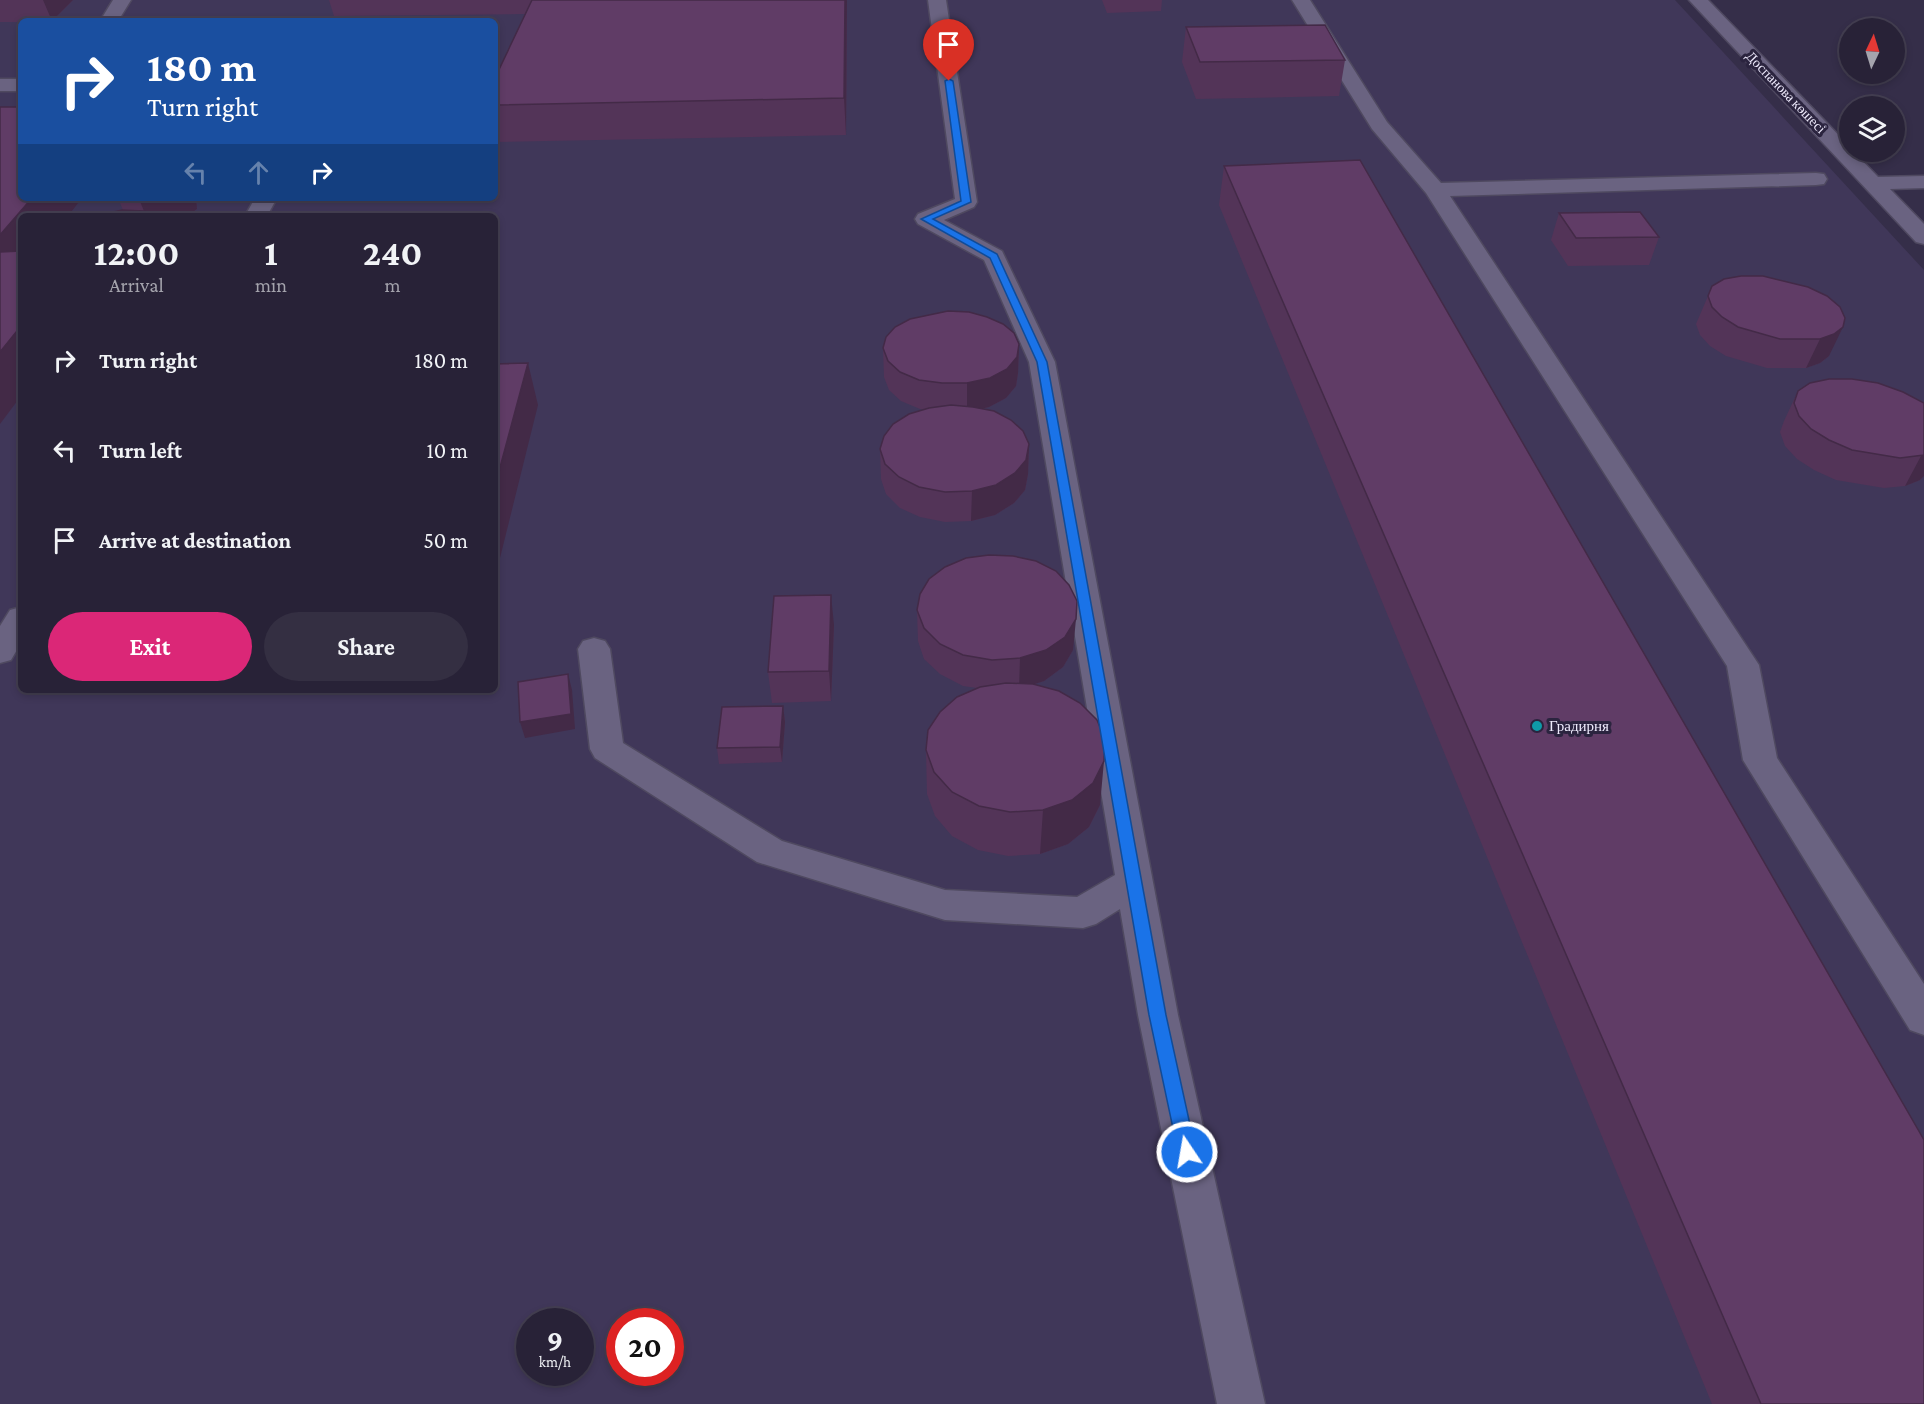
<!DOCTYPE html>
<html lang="en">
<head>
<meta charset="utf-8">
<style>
	body { margin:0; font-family:"Crimson Pro",serif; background:#342f42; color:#f1f3f6; height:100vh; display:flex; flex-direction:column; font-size:22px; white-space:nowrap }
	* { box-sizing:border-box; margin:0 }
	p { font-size:20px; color:#a5a4ad }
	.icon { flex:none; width:33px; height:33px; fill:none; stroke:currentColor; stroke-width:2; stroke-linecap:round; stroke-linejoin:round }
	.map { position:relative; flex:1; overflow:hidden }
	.drawer { position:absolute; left:18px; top:213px; width:480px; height:480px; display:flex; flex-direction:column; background:#282237; border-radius:9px; box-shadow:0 3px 9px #0003,0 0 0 2px #443f52 }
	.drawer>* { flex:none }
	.banner { position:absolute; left:18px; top:18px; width:480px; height:183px; border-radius:9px; box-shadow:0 3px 9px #0003,0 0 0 2px #443f52; background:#1a4fa0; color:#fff; overflow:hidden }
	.needle { width:39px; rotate:4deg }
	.tools { position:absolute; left:1839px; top:18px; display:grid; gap:12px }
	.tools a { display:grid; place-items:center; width:66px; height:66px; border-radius:50%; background:#282237; box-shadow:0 3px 9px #0003,0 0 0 2px #443f52; font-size:30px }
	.speed { position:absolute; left:516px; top:1308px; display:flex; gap:12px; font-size:30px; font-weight:700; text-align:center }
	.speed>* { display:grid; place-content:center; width:78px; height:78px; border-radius:50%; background:#282237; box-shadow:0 3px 9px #0003,0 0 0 2px #443f52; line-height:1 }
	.speed small { font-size:15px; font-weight:400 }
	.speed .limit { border:9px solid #d22; background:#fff; color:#111 }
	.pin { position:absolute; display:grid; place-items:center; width:51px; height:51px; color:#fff; margin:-62px -26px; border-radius:50% 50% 50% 0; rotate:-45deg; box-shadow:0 0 6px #0007 }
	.pin .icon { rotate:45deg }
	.me { position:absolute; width:66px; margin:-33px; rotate:348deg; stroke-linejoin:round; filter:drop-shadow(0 0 4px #0008) }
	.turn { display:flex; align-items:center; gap:21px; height:126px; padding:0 30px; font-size:27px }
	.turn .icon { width:78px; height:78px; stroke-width:2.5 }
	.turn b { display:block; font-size:42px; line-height:51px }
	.lanes { display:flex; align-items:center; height:57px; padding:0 30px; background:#0003; justify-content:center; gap:30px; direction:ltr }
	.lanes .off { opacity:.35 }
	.eta { display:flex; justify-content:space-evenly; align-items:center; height:102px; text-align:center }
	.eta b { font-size:36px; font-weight:700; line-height:42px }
	.primary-button { display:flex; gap:12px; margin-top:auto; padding:12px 30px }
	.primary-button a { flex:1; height:69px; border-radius:36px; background:#db2777; color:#fff; font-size:24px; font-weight:700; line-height:69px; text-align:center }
	.primary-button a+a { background:#342f42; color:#f1f3f6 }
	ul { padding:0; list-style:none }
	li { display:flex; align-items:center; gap:18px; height:90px; padding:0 30px }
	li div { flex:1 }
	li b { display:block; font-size:22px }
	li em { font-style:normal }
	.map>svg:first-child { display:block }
</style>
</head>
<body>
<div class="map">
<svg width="1924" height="1404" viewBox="0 0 1924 1404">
	<rect width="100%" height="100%" fill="#352e49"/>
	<!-- built -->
	<path fill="#403759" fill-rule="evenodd" d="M0,0h1675l249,270v1134h-1924zM21,21h474v177h-474zM21,216h474v474h-474zM530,1322h50v50h-50zM620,1322h50v50h-50z"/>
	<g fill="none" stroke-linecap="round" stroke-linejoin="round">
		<!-- minor casing -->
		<g stroke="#4f4960" stroke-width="3">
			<path id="minor" d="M113,0h18l-13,21h-18z
				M928,0h18l31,202 -3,5 -30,13 58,31 53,111 123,653 87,389h-48l-79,-389 -18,-106 -24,15 -13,4 -138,-8 -188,-58 -162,-104 -5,-9 -12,-100 5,-8 11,-3 11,3 5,8 13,94 159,98 163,49 132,7 38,-22 -86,-513 -45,-102 -66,-36 -3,-5 3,-5 37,-15z
				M1292,0h18l77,122 54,61 375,-10 8,1 3,5 -3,5 -8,1 -366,11 309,469 18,93 147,226v51l-14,-5 -167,-270 -16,-94 -301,-473 -54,-64z
				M1689,0h19l142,147v5h4l24,25 46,-1v12l-34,1 34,35v20l-8,-2z
				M0,79h21v12h-21z
				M255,198h22l-10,18h-22z
				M21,607v36l-10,17 -11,3v-37l10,-16z"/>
		</g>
		<!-- minor -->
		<use href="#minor" fill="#6a6381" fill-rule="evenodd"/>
	</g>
	<!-- wall -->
	<path fill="#533458" d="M0,0h73l-21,21h-31v1h-21z
		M329,0h518l-1,135 -351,7v-64l30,-64 -191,2z
		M1102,0h60l-1,11 -54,2z
		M1186,27l159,33 -6,36 -143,3 -14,-37z
		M1224,166l700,1238h-212l-493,-1199z
		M118,198h78l1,11 -10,7 -64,-6z
		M305,198h84v1l-82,3z
		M1559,213l100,24 -10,28 -81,1 -17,-26z
		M1808,287l21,69 -9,7 -14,5h-39l-41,-12 -16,-10 -10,-11 -4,-11 12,-28z
		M1019,344l-1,29 -2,13 -10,12 -17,9 -7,2 47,35 -1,30 -3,16 -11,13 -19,12 -24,6 -26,1 -25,-5 -20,-9 -14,-14 -5,-15 -1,-30 44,-39 -4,-1 -19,-8 -12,-11 -5,-13 -1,-29z
		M1798,391l126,12v73l-4,4 -15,6 -21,2 -48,-8 -22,-10 -17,-11 -12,-13 -5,-14 4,-11z
		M917,610l156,40 -10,17 -19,14 -10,3 66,121 -11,22 -21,17 -28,10 -32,2 -30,-6 -26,-14 -17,-20 -8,-22 -1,-44 51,-62 -14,-2 -23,-12 -16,-15 -6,-18z
		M834,625l-3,76 -59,2 -4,-31z
		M783,706l2,16 -3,40 -63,2 -2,-16z"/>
	<!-- shaded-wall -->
	<path fill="#432a47" d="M43,0h30l-21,21z
		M845,0h2l-1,135 -2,-37z
		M32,198h50l-14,18h-47v58l-21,7v-46z
		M142,198h54l1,11 -10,7h-41l-7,-17z
		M21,326v70l-21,28v-72z
		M1843,327l-14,29 -9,7 -14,5 14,-29z
		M1019,344l-1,29 -2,13 -10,12 -17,9 -22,5v-29z
		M528,363l10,42 -43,173v-92z
		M1029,444l-1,30 -3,16 -11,13 -19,12 -24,6 1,-30z
		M1924,455v21l-4,4 -15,6 16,-30z
		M831,595l3,30 -3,76 -2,-30z
		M1076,619l-3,31 -10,17 -19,14 -25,8 1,-31z
		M568,674l4,16 3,39 -50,9 -5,-16z
		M783,706l2,16 -3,40 -2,-15z
		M1104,761l-4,44 -11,22 -21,17 -28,10 3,-44z"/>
	<!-- building -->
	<path fill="#603c66" stroke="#432a47" stroke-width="1.5" d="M532,0h313l-1,98 -349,7v-27z
		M1325,25l20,35 -145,2 -14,-35z
		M0,107h21v91h11l-32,37z
		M1360,160l564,980v264h-163l-537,-1238z
		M122,210l22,1 8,5h-56z
		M1640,212l19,25 -83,1 -17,-25z
		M21,251v75l-21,26v-100z
		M1741,276h22l45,11 19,9 13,11 5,11 -2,9 -9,7 -14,5h-40l-42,-12 -16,-10 -10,-10 -4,-11 4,-10 12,-7z
		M948,311l21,1 18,5 16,7 11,9 5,11 -2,13 -10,12 -17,9 -23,5h-25l-23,-3 -19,-8 -12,-11 -5,-13 3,-11 9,-10 15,-8z
		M528,363l-33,123v-122z
		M1829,379h23l26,4 25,9 21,11v52l-24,3 -48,-8 -23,-10 -18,-11 -12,-13 -5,-13 4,-12 12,-8z
		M951,405l22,2 21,4 17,9 12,11 6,13 -3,16 -11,13 -19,12 -24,6 -27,1 -26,-5 -20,-10 -14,-13 -5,-15 4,-13 9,-12 16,-10 20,-6z
		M989,555l24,1 23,5 20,10 13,14 8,16 -1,18 -11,18 -19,13 -26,8 -28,2 -29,-5 -23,-11 -16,-16 -7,-18 3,-16 9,-15 16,-12 21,-9z
		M831,595l-2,76 -61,1 6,-76z
		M568,674l3,40 -51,8 -2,-40z
		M1006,683l27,1 26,7 21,12 17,17 8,19 -1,22 -11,22 -21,17 -29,10 -33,2 -31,-6 -27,-14 -18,-20 -8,-22 2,-20 12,-18 17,-15 23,-10z
		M783,706l-3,41 -63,1 5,-41z"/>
	<!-- route -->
	<path fill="#1a73e8" stroke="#114b97" stroke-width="1.5" d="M949,79l4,2 18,121 -38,17 64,35 50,108 119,653 30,137 -3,6 -6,3 -6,-3 -3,-6 -29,-137 -112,-653 -47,-104 -69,-39 40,-18 -16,-120z"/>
	<!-- markers -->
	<circle fill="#0f9aa8" stroke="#2b243f" stroke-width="2" cx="1537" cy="726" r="6"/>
	<g text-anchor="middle" stroke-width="6" stroke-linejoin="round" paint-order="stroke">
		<!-- far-street labels -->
		<g font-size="14" fill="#efebfd" stroke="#2b243f">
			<text transform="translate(1786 92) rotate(46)" y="5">Доспанова көшесі</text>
		</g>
		<!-- poi labels -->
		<g font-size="15" fill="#efebfd" stroke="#2b243f" text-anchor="start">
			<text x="1549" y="731">Градирня</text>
		</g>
	</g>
</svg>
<div class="tools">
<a><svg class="needle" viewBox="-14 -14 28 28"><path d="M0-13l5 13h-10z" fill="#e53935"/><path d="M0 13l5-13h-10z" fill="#a5a4ad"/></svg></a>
<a><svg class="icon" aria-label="layers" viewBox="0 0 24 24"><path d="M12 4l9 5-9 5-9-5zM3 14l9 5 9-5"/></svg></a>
</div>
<div class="speed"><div>9<small>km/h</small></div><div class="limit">20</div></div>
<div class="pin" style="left:949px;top:81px;background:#d93025"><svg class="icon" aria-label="arrive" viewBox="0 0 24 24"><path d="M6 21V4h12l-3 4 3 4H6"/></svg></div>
<svg class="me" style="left:1187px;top:1152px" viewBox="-20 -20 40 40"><circle r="17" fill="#1a73e8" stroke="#fff" stroke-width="3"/><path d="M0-11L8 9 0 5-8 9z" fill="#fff"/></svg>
<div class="banner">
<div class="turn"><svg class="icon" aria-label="right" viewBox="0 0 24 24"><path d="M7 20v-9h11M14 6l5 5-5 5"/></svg><div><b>180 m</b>Turn right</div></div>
<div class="lanes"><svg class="icon off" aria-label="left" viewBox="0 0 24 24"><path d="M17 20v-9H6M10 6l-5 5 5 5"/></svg><svg class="icon off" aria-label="ahead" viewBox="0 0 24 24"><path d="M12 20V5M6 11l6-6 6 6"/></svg><svg class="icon" aria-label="right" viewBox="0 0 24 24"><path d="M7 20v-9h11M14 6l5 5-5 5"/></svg></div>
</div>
<section class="drawer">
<div class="eta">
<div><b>12:00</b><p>Arrival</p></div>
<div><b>1</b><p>min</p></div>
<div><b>240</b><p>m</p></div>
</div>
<ul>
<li><svg class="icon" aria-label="right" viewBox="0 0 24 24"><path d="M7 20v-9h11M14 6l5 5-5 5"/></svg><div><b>Turn right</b></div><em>180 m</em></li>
<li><svg class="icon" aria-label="left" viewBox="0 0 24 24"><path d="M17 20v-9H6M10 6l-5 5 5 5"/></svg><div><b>Turn left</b></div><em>10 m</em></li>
<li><svg class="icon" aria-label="arrive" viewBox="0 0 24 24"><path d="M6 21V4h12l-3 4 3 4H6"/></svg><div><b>Arrive at destination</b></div><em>50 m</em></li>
</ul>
<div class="primary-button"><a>Exit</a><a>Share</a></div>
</section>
</div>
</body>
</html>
